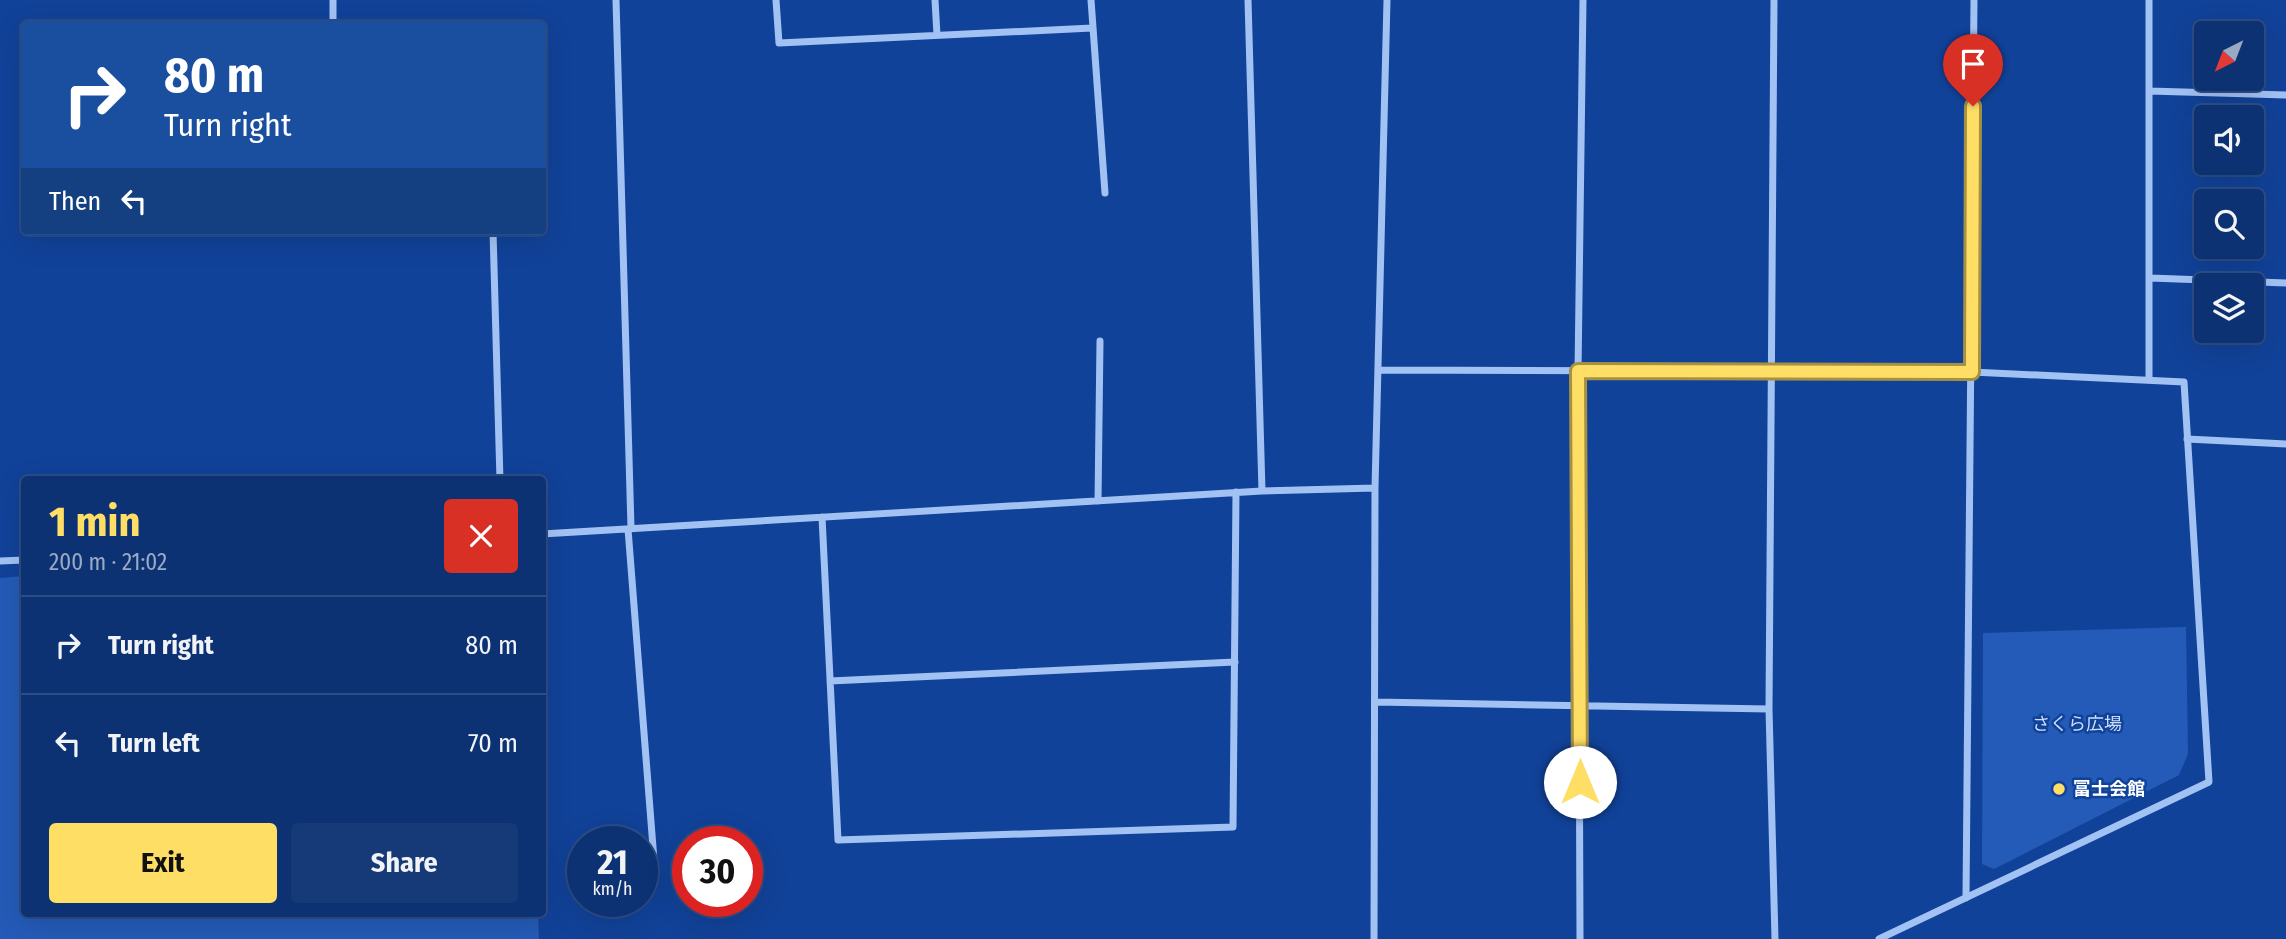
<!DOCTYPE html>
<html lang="en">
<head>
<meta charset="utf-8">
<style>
	body { margin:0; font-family:"Fira Sans Condensed","Noto Sans JP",sans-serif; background:#163a78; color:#f1f3f6; height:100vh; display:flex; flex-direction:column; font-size:26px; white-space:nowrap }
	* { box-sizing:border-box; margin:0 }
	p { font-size:23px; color:#9aaac4 }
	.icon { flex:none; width:38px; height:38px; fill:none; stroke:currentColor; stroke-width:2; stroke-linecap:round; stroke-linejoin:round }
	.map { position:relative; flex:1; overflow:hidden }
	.details { position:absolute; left:21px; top:476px; width:525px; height:441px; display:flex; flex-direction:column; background:#0d3273; border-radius:7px; box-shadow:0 7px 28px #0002,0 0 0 2px #2d4d85 }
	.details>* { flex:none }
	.banner { position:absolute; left:21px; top:21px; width:525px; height:214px; border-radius:7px; box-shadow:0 7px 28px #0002,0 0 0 2px #2d4d85; background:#1a4fa0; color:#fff; overflow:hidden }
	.needle { width:46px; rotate:222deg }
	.buttons { position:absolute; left:2194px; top:21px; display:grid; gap:14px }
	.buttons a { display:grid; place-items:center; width:70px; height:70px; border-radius:7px; background:#0d3273; box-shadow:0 7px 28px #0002,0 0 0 2px #2d4d85; font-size:35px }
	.speed { position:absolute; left:567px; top:826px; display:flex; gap:14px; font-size:35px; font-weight:700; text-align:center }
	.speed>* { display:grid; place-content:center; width:91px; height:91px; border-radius:50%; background:#0d3273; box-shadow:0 7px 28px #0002,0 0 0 2px #2d4d85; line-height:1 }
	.speed small { font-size:18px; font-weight:400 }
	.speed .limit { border:10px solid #d22; background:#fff; color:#111 }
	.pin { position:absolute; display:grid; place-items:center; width:60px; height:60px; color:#fff; margin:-72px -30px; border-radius:50% 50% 50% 0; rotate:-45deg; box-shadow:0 0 7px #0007 }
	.pin .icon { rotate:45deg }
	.me { position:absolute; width:77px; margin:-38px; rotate:0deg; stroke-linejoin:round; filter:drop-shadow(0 0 5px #0008) }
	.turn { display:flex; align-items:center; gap:24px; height:147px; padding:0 28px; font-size:32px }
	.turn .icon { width:91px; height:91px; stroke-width:2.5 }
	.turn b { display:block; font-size:49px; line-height:60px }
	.then { display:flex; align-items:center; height:66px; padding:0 28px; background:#0003; gap:14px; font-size:26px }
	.round { display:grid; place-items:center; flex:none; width:74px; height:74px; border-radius:7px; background:#163a78 }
	.overview { display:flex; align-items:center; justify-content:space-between; height:119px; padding:0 28px }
	h1 { font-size:42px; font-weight:700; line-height:52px; color:#ffde66 }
	.cta { display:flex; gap:14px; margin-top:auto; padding:14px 28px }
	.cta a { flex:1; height:80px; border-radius:7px; background:#ffde66; color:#111; font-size:28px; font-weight:700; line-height:80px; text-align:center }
	.cta a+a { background:#163a78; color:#f1f3f6 }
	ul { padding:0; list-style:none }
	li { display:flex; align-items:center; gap:21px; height:98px; padding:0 28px; border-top:2px solid #2d4d85 }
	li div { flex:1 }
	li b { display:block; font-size:26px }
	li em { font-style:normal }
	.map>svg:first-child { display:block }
</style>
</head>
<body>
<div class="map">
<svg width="2286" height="939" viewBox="0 0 2286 939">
	<rect width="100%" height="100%" fill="#114299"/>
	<!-- green -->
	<path fill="#245bb8" d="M24,576v338h514l1,25h-539v-361z
		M2186,627l2,127 -9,21 -185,94 -12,-5 1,-231z"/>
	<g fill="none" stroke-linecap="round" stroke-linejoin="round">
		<!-- street -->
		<path stroke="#a3c2f4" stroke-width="7" d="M333,0v24
			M616,0l15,528
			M776,0l3,43 313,-15
			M935,0l2,35
			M1091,0l14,193
			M1248,0l14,491
			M1774,0l-5,709 6,230
			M2149,91l137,4
			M493,231l7,249
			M2150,278l136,5
			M1380,370l592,2 212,10 25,400 -330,157
			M2149,380v-380
			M2187,439l99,5
			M1098,501l2,-160
			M822,517l16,323 395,-13 3,-335
			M628,529l26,331
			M542,534l720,-43 113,-3
			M0,561l24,-1
			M830,681l405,-19
			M1376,702l393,7
			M1966,898l8,-898
			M1374,939l1,-451 12,-488
			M1580,939l-2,-568 5,-371"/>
	</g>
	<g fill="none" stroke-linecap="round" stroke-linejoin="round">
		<!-- route casing -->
		<g stroke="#a69042" stroke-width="18">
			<path id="route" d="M1580,782l-2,-411 394,1 1,-266"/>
		</g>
		<!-- route -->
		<use href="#route" stroke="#ffde66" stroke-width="12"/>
	</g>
	<!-- markers -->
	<circle fill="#ffde66" stroke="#114299" stroke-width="2.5" cx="2059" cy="789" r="7"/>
	<g text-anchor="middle" stroke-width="5" stroke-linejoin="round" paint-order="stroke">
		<!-- park labels -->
		<g font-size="18" fill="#cbdefe" stroke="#114299">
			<text x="2077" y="730">さくら広場</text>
		</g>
		<!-- poi labels -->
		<g font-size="18" font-weight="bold" fill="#fff" stroke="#114299" text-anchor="start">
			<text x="2073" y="795">冨士会館</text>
		</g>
	</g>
</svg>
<div class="buttons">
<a><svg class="needle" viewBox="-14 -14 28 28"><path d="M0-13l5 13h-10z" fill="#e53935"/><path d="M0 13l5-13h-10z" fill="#9aaac4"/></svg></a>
<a><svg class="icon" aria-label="sound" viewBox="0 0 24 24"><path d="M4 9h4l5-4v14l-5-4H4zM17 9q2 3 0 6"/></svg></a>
<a><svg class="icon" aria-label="search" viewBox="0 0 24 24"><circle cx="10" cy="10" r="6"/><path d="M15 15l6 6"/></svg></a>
<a><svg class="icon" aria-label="layers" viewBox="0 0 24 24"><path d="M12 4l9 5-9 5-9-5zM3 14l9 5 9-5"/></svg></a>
</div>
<div class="speed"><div>21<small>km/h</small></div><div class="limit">30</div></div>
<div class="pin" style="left:1973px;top:106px;background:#d93025"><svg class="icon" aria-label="arrive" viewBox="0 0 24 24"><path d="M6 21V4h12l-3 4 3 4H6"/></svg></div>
<svg class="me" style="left:1580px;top:782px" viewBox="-20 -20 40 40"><circle r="19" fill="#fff"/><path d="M0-13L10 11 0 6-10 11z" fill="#ffde66"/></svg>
<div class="banner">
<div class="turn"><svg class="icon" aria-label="right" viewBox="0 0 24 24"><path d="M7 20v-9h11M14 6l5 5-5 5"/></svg><div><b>80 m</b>Turn right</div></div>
<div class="then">Then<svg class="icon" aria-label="left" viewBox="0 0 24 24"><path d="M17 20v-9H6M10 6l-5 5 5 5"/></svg></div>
</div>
<section class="details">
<div class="overview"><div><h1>1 min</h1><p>200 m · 21:02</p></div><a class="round" style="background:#d93025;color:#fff"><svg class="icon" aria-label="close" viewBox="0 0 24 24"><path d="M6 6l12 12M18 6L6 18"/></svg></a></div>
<ul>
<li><svg class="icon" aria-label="right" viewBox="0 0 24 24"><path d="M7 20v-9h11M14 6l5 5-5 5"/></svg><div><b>Turn right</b></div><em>80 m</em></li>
<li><svg class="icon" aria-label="left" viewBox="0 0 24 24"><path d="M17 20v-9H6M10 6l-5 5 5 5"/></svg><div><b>Turn left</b></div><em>70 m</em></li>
</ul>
<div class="cta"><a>Exit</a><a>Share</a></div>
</section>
</div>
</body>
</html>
